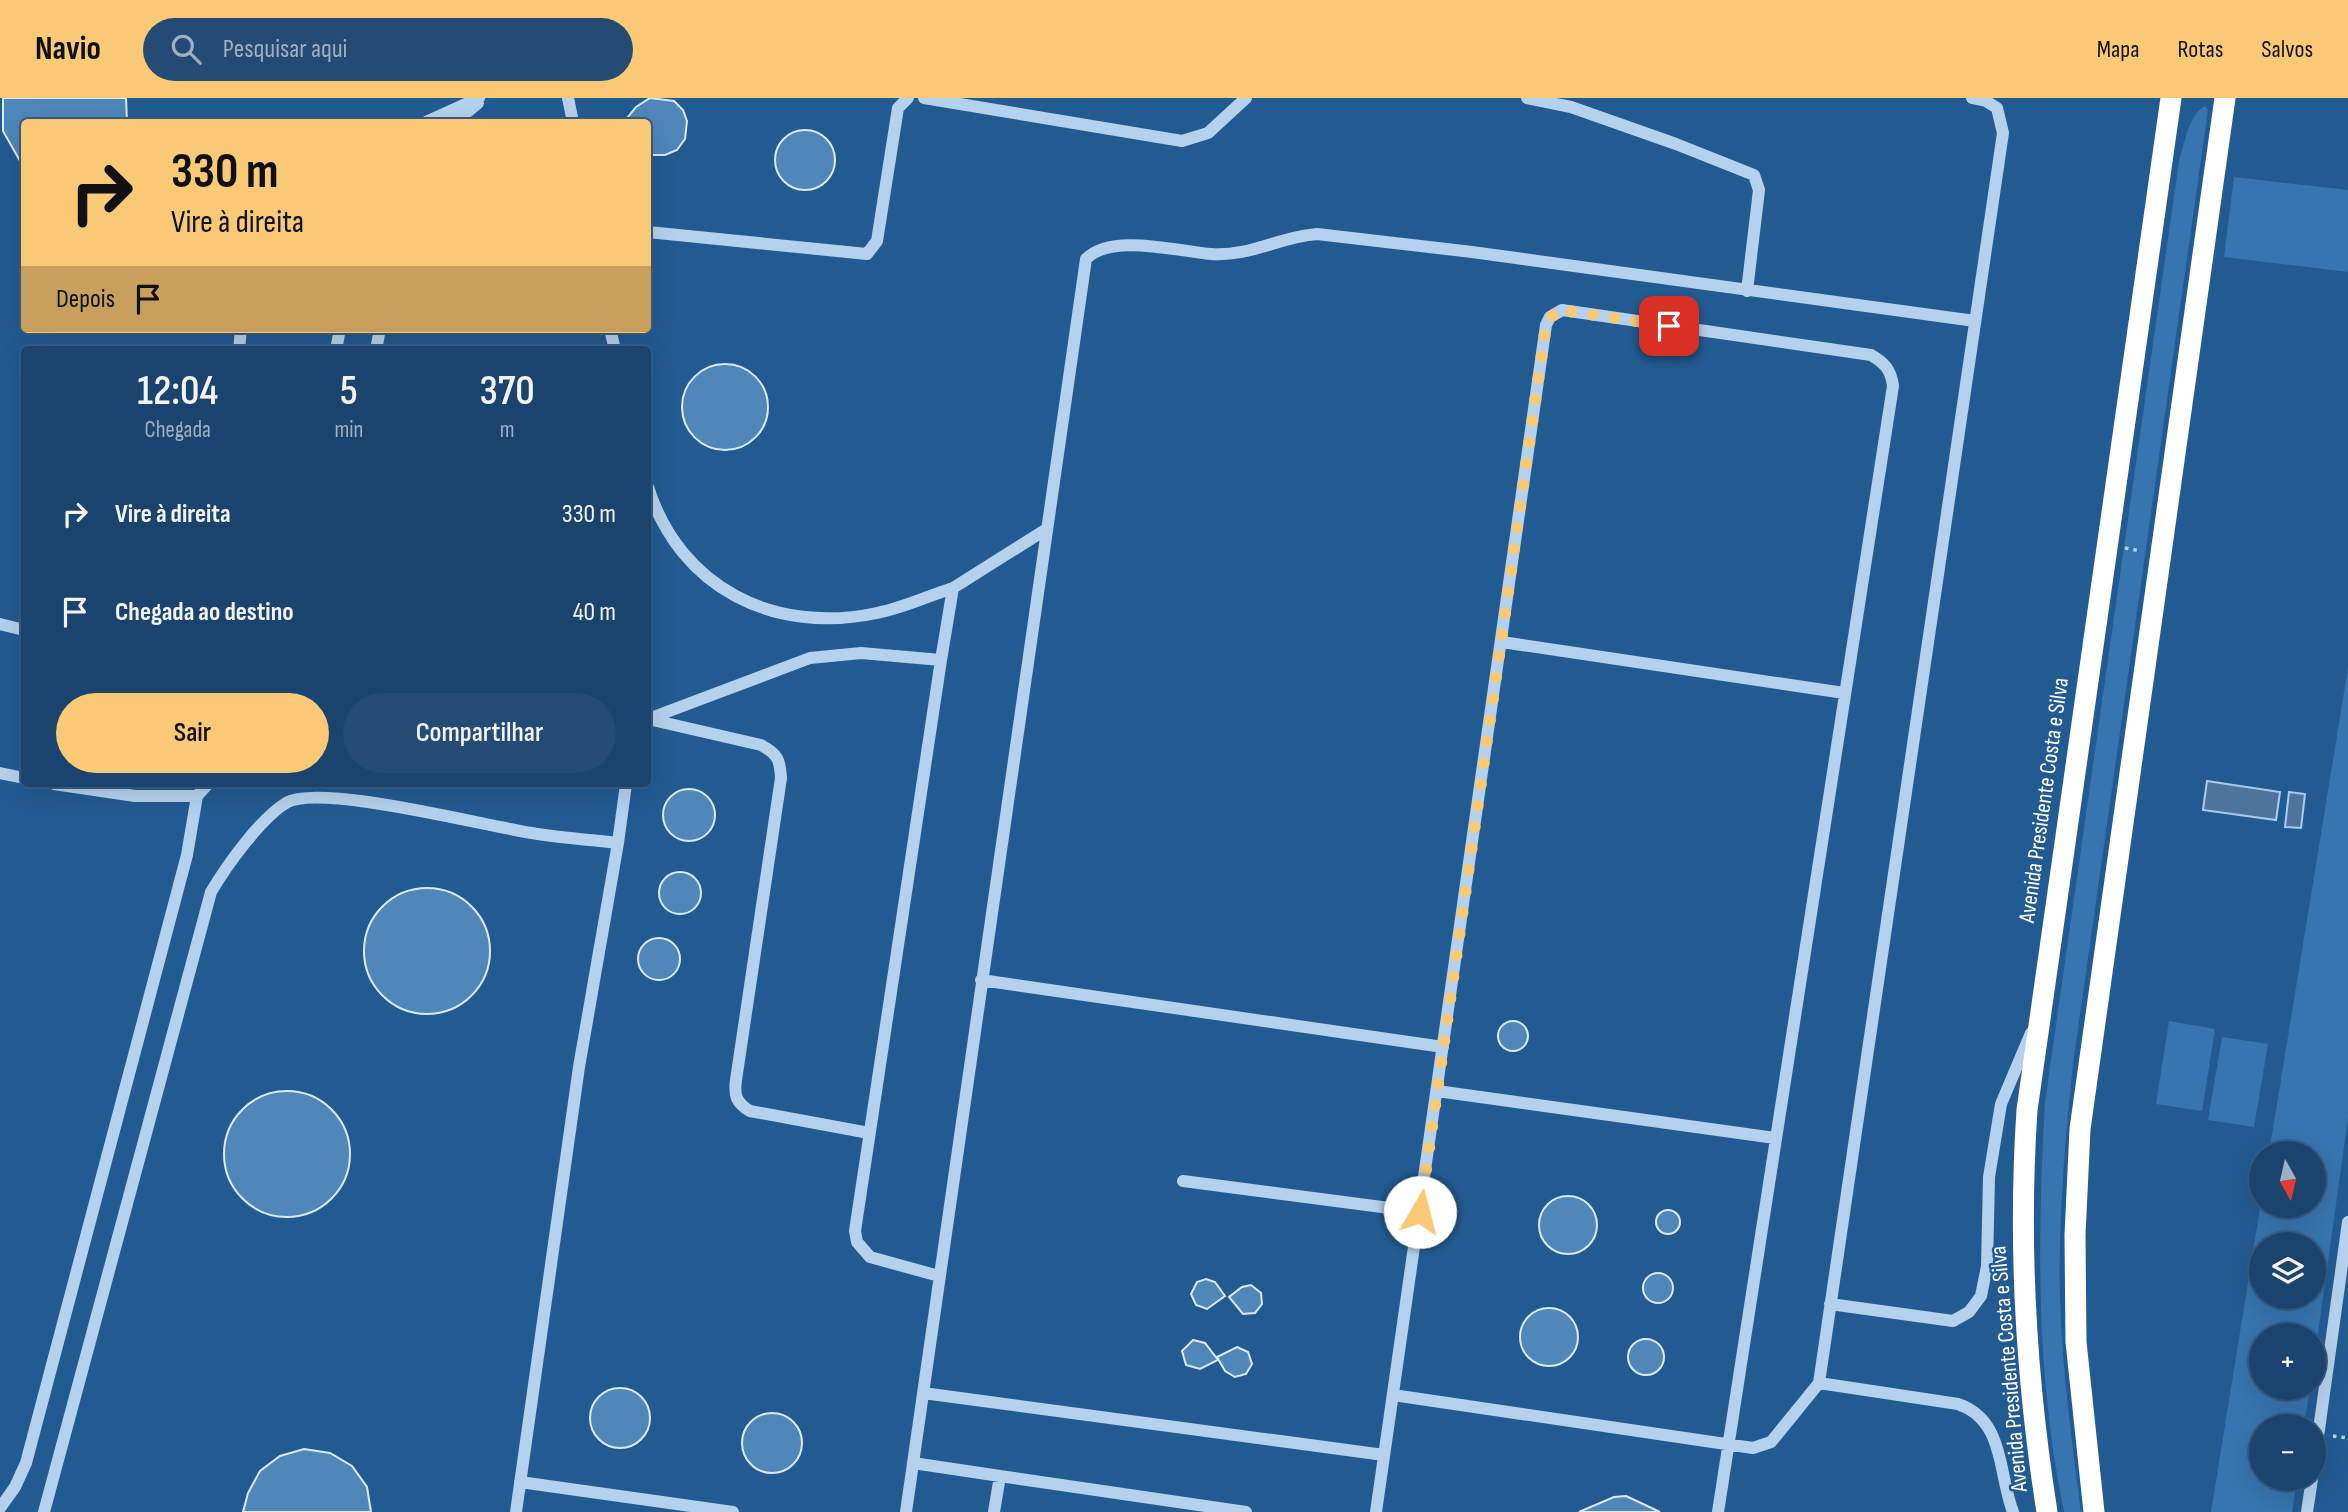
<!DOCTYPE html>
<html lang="pt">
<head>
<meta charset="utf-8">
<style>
	body { margin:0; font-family:"Sofia Sans Condensed",sans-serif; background:#234b73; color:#f1f3f6; height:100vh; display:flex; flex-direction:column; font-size:26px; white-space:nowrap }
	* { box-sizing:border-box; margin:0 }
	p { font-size:23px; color:#9fb0c2 }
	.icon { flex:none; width:38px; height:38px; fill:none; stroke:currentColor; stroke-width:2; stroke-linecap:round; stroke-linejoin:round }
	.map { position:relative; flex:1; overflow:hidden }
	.details { position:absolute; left:21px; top:248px; width:630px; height:441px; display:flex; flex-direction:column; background:#1a446e; border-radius:7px; box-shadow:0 7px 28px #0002,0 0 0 2px #385c81 }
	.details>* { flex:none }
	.banner { position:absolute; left:21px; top:21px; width:630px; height:214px; border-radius:7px; box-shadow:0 7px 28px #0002,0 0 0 2px #385c81; background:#f9c976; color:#111; overflow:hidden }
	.needle { width:46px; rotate:172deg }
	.fabs { position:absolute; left:2249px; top:1043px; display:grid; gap:14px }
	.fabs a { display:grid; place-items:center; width:77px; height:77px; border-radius:50%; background:#1a446e; box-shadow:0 7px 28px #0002,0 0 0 2px #385c81; font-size:35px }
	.pin { position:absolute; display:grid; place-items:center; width:60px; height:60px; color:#fff; margin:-30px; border-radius:14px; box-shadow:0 4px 10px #0006 }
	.me { position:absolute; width:77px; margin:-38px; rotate:8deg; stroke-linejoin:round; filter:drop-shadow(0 0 5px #0008) }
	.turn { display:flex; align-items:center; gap:24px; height:147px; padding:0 35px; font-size:32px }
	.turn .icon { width:91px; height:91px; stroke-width:2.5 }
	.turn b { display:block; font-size:49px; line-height:60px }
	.then { display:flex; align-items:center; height:66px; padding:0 35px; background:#0003; gap:14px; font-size:26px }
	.eta { display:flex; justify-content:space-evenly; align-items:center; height:119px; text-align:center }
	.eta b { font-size:42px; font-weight:600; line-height:49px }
	.primary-button { display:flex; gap:14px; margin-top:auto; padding:14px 35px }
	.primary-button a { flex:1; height:80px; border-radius:42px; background:#f9c976; color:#111; font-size:28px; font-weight:600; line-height:80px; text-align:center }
	.primary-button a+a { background:#234b73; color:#f1f3f6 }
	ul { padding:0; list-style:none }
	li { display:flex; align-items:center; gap:21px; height:98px; padding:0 35px }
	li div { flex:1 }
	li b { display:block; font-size:26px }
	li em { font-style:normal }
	header { display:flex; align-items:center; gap:42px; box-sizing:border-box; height:98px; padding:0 35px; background:#f9c976; color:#111 }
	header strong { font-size:33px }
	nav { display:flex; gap:38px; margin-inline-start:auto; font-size:24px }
	.search { width:490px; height:63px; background:#234b73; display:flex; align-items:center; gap:18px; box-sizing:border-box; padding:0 24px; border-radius:38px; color:#9fb0c2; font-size:26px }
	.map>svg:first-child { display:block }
</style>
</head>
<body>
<header>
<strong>Navio</strong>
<div class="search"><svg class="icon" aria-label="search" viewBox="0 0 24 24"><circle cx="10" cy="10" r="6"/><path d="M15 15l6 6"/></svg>Pesquisar aqui</div>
<nav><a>Mapa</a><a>Rotas</a><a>Salvos</a></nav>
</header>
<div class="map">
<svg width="2348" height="1414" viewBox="0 0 2348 1414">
	<rect width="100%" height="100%" fill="#225b92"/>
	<!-- green -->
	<path fill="#3675af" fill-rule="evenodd" d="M2205,8l3,4 -135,954c-8,78 -15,157 -13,235 2,71 12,142 21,213h-17c-28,-136 -27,-272 -19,-410l134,-941c5,-16 10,-47 26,-55z
		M2234,79l114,13v82l-124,-15z
		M2348,570v450l-34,244v-27h-53v53h49l-6,38h-43v53h36l-5,33h-81l50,-310v4h53v-53h-45zM2314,1146v53h-53v-53z
		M2169,923l46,8 -13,82 -46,-7z
		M2222,939l46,7 -14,83 -46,-7z"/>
	<!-- water -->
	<path fill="#4e749b" stroke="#a8cdee" stroke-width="2" d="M2207,683l73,11 -4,28 -73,-10z
		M2289,694l16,2 -4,34 -16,-1z"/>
	<!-- building -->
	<path fill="#4f87ba" stroke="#d9eaf9" stroke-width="2" d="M3,0h123l1,24h-103v46l-21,-37z
		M650,0l24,3 9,9 4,11 -2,18 -8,11 -12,5h-17v-33h-24l12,-15z
		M775 62a30 30 0 1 1 60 0a30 30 0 1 1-60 0Z
		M682 309a43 43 0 1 1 86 0a43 43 0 1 1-86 0Z
		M663 717a26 26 0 1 1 52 0a26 26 0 1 1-52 0Z
		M659 795a21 21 0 1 1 42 0a21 21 0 1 1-42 0Z
		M364 853a63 63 0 1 1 126 0a63 63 0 1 1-126 0Z
		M638 861a21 21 0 1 1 42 0a21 21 0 1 1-42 0Z
		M1498 938a15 15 0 1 1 30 0a15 15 0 1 1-30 0Z
		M224 1056a63 63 0 1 1 126 0a63 63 0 1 1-126 0Z
		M1539 1127a29 29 0 1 1 58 0a29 29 0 1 1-58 0Z
		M1656 1124a12 12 0 1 1 24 0a12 12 0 1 1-24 0Z
		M1643 1190a15 15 0 1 1 30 0a15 15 0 1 1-30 0Z
		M1206,1181l9,3 10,14 -18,13 -11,-4 -5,-11 6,-12z
		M1251,1187l10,8 1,11 -7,9 -12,1 -14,-17 13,-10z
		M1520 1239a29 29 0 1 1 58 0a29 29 0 1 1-58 0Z
		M1628 1259a18 18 0 1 1 36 0a18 18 0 1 1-36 0Z
		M1193,1242l12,3 13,17 -18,9 -14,-4 -4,-14z
		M1237,1249l11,5 4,12 -6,10 -11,3 -10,-6 -8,-14z
		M590 1320a30 30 0 1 1 60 0a30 30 0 1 1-60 0Z
		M742 1345a30 30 0 1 1 60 0a30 30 0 1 1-60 0Z
		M304,1351l26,4 22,13 15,21 4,25h-128l5,-19 12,-22 20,-15z
		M1626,1398l34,16h-81l35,-15z"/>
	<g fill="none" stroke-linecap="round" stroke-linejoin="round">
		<!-- path -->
		<path stroke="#b4d2ed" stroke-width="3.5" stroke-dasharray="3.5 5" stroke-linecap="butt" d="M2125,450l16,3
			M2333,1338l15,2"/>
		<!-- minor -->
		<path stroke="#b4d2ed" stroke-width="12" d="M568,0l5,24
			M924,0l258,43 26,-8 38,-35
			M1527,0l44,9 105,37 78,31 5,15 -12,101
			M426,24l53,-24
			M455,24l23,-19
			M648,134l219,22 10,-13 21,-133 10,-10
			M610,231l5,21
			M239,252l2,-21
			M336,252l4,-21
			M376,252l4,-21
			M648,389c32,101 126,148 229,126 26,-5 51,-17 76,-25
			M0,526l24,6
			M1502,544l342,51
			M941,562l12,-72 92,-58
			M648,621l162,-61 51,-5 80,7 -86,571 2,11 13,15 69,19
			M648,621l113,26c17,9 19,15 20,33l-45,302c-2,15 0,23 14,31l119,22
			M0,675l24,5
			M54,686l81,12h62
			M981,882l462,67
			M1437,993l338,47
			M1183,1083l237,31
			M1830,1206l123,17 16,-9 12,-16 6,-30 2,-89 12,-73 30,-71
			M1819,1285l139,21c47,16 40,69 55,108
			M923,1295l461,62
			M1393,1297l360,53 18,-6 48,-59 184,-1250 -6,-25 -11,-7 -14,-3
			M913,1365l87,13 -6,36
			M2314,1367l34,-243
			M1000,1378l246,36
			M520,1384l213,30
			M0,1410l15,-21 11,-24 161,-608 10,-59 11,-12
			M44,1414l167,-620c16,-27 49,-73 75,-89 33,-21 206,25 252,31 27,4 53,6 80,9l8,-59
			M516,1414l63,-445 39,-224
			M906,1414l180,-1253c25,-26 91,-8 125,-5 38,3 68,-17 106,-20l155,18 503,69
			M1376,1414l170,-1187 4,-8 12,-7 309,45c14,8 20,15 22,31l-175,1126
			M2307,1414l5,-33"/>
		<!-- highway -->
		<path stroke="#fff" stroke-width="21" d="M2047,1414c-21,-133 -29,-267 -20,-402l144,-1012
			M2094,1414l-18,-170 -1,-107 5,-106 145,-1031"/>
	</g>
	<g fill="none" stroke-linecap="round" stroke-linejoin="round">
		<!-- route -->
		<path stroke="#f9c976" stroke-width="12" stroke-dasharray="0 21.6" d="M1420,1114l126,-887 9,-13 7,-2 107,16"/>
	</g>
	<g text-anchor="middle" stroke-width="5" stroke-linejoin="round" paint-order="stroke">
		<!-- street labels -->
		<g font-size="23" fill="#fff" stroke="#225b92">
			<text transform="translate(2043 702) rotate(-82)" y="8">Avenida Presidente Costa e Silva</text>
			<text transform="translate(2008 1271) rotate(-95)" y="8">Avenida Presidente Costa e Silva</text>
		</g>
	</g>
</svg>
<div class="fabs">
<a><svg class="needle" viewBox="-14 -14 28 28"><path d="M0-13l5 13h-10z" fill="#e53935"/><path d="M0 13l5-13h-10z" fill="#9fb0c2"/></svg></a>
<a><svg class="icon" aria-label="layers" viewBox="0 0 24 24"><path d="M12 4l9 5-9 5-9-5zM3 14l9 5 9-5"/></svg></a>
<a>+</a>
<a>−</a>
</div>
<div class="pin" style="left:1669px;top:228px;background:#d93025"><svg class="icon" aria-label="arrive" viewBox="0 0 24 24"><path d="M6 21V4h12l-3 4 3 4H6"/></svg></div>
<svg class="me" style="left:1420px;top:1114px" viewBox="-20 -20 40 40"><circle r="19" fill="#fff"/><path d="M0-13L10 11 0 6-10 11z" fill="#f9c976"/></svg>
<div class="banner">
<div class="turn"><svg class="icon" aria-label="right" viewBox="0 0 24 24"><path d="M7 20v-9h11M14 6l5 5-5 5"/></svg><div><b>330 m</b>Vire à direita</div></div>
<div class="then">Depois<svg class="icon" aria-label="arrive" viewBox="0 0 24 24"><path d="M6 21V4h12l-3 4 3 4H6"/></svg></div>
</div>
<section class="details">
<div class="eta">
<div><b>12:04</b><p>Chegada</p></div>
<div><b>5</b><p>min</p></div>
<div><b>370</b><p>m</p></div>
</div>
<ul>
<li><svg class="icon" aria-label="right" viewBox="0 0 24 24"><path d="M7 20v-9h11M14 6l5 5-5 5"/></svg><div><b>Vire à direita</b></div><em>330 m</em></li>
<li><svg class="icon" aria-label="arrive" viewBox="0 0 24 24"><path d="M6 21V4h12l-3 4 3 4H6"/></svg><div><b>Chegada ao destino</b></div><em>40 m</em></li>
</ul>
<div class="primary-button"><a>Sair</a><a>Compartilhar</a></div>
</section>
</div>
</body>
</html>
